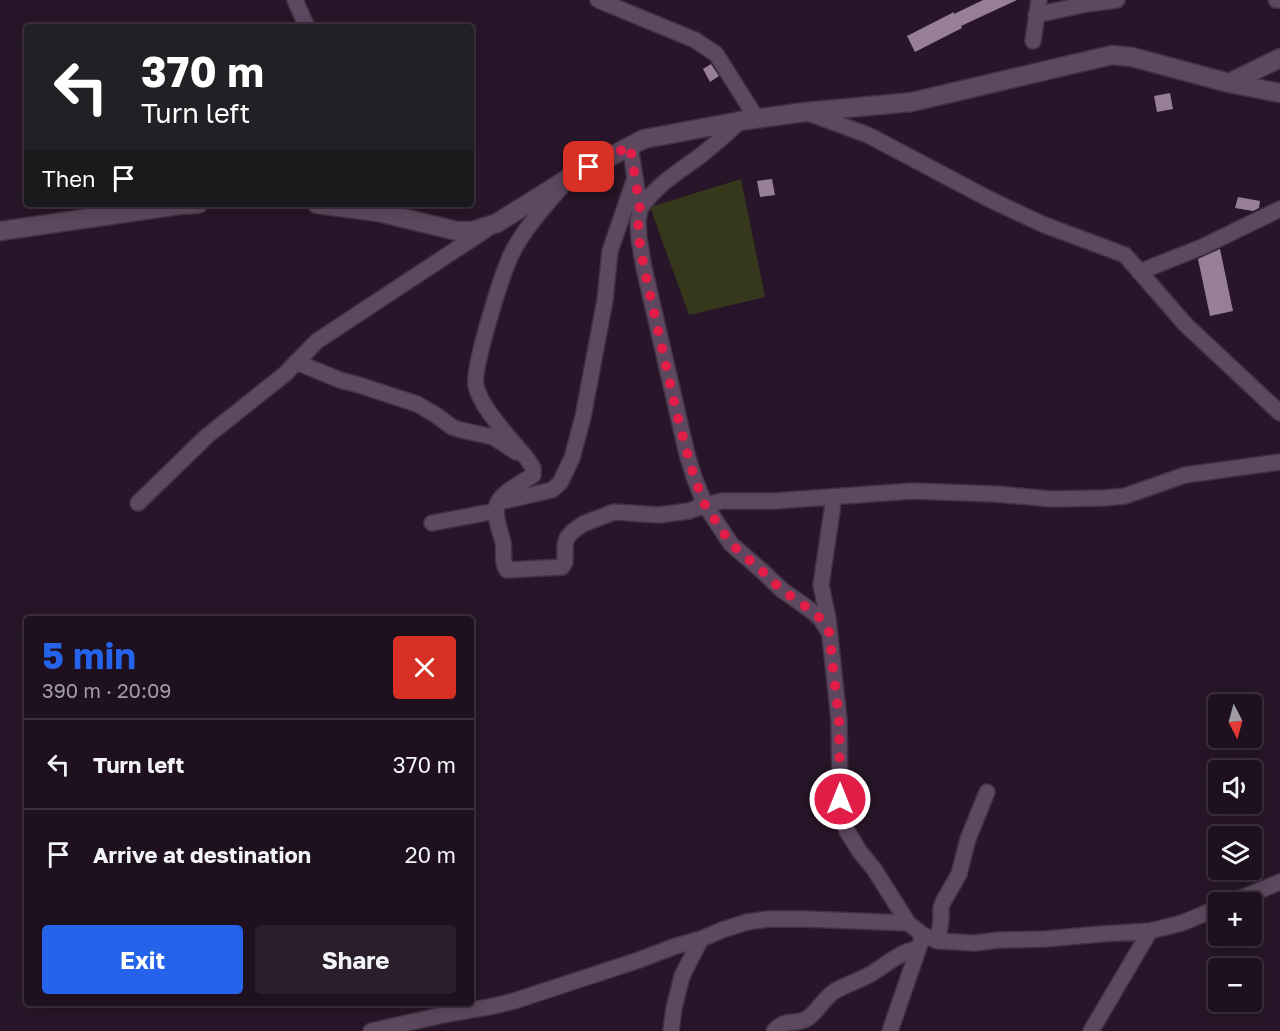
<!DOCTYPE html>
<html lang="en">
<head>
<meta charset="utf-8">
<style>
	body { margin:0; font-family:"Golos Text",sans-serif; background:#2b1e2c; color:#f1f3f6; height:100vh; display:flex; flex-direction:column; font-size:22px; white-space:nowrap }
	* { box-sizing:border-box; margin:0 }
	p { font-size:20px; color:#a19da4 }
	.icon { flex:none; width:33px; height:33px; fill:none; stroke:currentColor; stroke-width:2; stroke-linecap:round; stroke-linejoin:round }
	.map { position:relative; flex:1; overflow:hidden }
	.side { position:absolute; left:24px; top:616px; width:450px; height:390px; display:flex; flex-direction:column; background:#1e101f; border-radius:6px; box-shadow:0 3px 15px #0003,0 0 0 2px #3c303d }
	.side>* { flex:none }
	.top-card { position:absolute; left:24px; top:24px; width:450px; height:183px; border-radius:6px; box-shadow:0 3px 15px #0003,0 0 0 2px #3c303d; background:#202124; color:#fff; overflow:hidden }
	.needle { width:39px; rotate:174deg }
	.controls { position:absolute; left:1208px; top:694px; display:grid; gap:12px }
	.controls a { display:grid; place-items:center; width:54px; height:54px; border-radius:6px; background:#1e101f; box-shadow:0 3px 15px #0003,0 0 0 2px #3c303d; font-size:30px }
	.pin { position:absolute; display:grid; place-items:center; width:51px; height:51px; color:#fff; margin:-26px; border-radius:12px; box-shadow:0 3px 9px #0006 }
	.me { position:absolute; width:66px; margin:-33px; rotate:0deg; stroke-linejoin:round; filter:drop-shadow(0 0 4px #0008) }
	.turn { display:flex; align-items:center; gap:21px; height:126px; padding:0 18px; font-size:27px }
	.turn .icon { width:78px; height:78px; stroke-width:2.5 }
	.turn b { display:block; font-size:42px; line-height:51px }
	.then { display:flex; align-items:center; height:57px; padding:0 18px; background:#0003; gap:12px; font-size:22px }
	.round { display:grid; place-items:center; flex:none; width:63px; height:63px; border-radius:6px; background:#2b1e2c }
	.summary { display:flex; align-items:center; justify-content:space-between; height:102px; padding:0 18px }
	h1 { font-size:36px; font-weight:700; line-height:45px; color:#2563eb }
	.button { display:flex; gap:12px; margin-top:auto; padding:12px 18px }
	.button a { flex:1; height:69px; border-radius:6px; background:#2563eb; color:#fff; font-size:24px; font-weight:700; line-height:69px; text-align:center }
	.button a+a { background:#2b1e2c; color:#f1f3f6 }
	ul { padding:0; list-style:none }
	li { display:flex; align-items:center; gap:18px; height:90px; padding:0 18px; border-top:2px solid #3c303d }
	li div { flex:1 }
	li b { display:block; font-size:22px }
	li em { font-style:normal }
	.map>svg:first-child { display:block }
</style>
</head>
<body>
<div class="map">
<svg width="1280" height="1031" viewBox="0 0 1280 1031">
	<rect width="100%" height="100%" fill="#281529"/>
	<!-- green -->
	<path fill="#36381c" d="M741,179l24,118 -76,18 -39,-108z"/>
	<!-- building -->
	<path fill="#977f99" d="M983,0h34l-56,26 1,2 -47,24 -8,-16 47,-24v2z
		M711,64l8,12 -9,6 -7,-13z
		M1170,93l3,16 -16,3 -3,-16z
		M772,179l3,16 -15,2 -3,-16z
		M1238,197l22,4 -1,7 -6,3 -18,-3z
		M1220,249l13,62 -23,5 -12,-57z"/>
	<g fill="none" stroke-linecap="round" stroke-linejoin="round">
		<!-- minor casing -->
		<g stroke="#403242" stroke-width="18">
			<path id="minor" d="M295,0l12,27
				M598,0l97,40 21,14 41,65
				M1276,0h4
				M1036,15l51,-11 30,-4
				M1033,41l6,-41
				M808,113l60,22 121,64 53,25 83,31 61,70 94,88
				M630,146l10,63 -2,12 1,18 5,29 43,186 7,23 11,28 26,39 30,26 21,20 27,19 11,9 9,14
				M563,185c-18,21 -40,45 -52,70 -9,19 -39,114 -35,131 5,23 37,55 52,74l5,8v7c-10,7 -34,19 -36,30 -3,11 3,26 6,37 2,10 -2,20 4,28l55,-3 3,-5v-17l2,-7 5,-6 11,-8 31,-12 45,3 30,-4 16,-6 17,-4h52l138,-10 84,3 55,5 53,-1 21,-2 60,-21 95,-13
				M640,209c15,-23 38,-37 60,-53 14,-11 27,-22 40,-35
				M1139,272l63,-25 78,-38
				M296,362l44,18 19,5 58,19 19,11 16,12 9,3 32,7 23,15
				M834,497l-13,88 7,33 11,102 1,79 7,32 13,21 14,17 34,54
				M499,502l53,-12 8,-7 12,-25 11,-41 22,-117 5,-49 24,-70
				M138,503l69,-67 78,-62 32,-33 170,-112
				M432,523l64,-12
				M1229,903l51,-21
				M938,941l3,-21v-12l2,-6 16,-28 9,-35 19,-47
				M371,1031l72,-16 51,-9 20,-5 122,-40 40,-15 25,-7 21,-9 25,-8 22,-3h36l103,4 15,12 15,6 37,2 24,-3 46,-1 56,-5 49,-3 32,-8 36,-15
				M671,1031l3,-23 8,-32 19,-37
				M774,1031c13,-14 22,-5 34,-13 10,-7 16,-20 27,-27 10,-6 23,-10 34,-16 16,-9 31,-24 49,-26
				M890,1031l31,-90
				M1091,1031l59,-100"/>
		</g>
		<!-- tertiary casing -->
		<g stroke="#403242" stroke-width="21">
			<path id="tertiary" d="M1229,83l51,-25
				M317,204l61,8 79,19h15l25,-8 72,-45 75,-39 96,-18 65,-9 107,-10 200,-47 20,2 97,26 51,10
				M0,231l179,-26 19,-1"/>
		</g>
		<!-- minor -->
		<use href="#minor" stroke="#5d485f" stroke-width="15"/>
		<!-- tertiary -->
		<use href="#tertiary" stroke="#5d485f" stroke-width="18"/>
	</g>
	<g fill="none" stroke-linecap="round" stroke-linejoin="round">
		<!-- route -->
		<path stroke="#e11d48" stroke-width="10" stroke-dasharray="0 18" d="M589,167l41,-21 10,63 -2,12 1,18 5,29 35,155 15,54 11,28 26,39 30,26 21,20 27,19 11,9 9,14 10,88 1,79"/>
	</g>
</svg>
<div class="controls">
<a><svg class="needle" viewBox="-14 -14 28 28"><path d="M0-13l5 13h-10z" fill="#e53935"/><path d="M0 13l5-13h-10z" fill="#a19da4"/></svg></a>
<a><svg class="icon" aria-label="sound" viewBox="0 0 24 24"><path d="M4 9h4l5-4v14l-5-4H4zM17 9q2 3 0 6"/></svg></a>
<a><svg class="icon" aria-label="layers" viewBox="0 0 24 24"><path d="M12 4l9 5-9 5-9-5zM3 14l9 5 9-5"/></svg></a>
<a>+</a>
<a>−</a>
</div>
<div class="pin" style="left:589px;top:167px;background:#d93025"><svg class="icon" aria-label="arrive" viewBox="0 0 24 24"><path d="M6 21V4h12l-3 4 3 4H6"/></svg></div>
<svg class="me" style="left:840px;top:799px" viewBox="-20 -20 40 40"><circle r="17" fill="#e11d48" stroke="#fff" stroke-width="3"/><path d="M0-11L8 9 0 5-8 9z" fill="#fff"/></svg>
<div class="top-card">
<div class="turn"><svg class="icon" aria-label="left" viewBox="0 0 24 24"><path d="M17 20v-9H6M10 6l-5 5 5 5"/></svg><div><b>370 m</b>Turn left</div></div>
<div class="then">Then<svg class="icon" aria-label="arrive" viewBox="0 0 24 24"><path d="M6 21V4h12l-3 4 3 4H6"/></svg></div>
</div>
<section class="side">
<div class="summary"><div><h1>5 min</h1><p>390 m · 20:09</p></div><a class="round" style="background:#d93025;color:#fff"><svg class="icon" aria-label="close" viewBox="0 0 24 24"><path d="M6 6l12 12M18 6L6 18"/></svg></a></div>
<ul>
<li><svg class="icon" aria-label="left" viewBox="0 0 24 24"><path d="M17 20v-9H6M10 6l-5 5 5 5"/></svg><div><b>Turn left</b></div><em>370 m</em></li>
<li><svg class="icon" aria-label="arrive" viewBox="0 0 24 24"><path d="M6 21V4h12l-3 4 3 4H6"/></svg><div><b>Arrive at destination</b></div><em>20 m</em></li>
</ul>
<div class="button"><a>Exit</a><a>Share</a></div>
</section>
</div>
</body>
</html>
